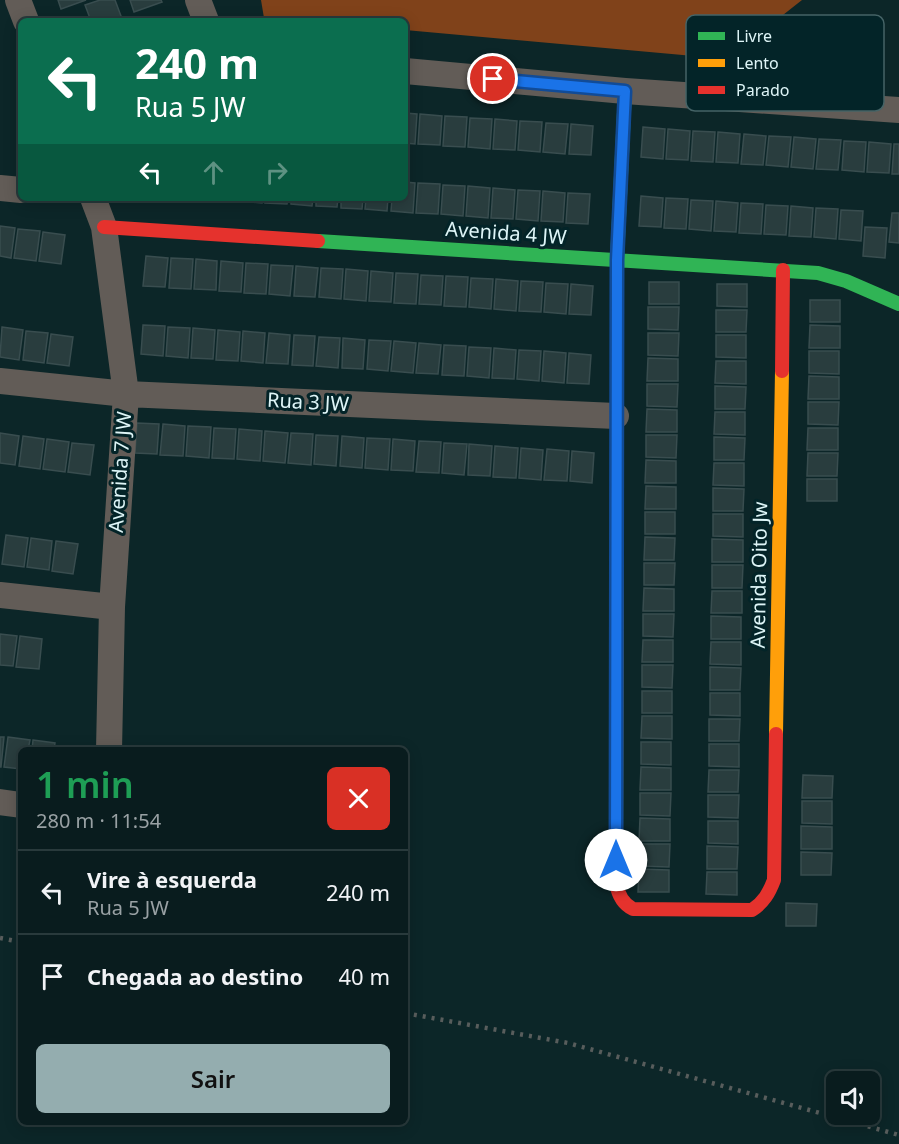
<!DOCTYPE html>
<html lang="pt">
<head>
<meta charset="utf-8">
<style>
	body { margin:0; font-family:"Noto Sans",sans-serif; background:#17292b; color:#f1f3f6; height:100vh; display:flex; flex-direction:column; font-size:22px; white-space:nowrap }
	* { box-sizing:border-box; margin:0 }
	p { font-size:20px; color:#99a1a4 }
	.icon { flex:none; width:33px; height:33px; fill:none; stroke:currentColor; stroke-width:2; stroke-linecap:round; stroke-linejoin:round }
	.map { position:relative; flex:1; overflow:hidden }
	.details { position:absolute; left:18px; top:747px; width:390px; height:378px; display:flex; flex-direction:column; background:#091c1e; border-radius:9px; box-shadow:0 3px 15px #0003,0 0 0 2px #293a3c }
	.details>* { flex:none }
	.hud { position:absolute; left:18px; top:18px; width:390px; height:183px; border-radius:9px; box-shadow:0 3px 15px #0003,0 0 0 2px #293a3c; background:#0b6e4f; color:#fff; overflow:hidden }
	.tools { position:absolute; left:826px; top:1071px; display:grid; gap:12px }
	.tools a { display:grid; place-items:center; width:54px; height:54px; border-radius:9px; background:#091c1e; box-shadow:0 3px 15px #0003,0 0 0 2px #293a3c; font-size:30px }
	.pin { position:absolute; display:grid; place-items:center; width:51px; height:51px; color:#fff; margin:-26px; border:3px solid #fff; border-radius:50%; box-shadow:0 2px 6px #0007 }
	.me { position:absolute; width:66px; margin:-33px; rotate:0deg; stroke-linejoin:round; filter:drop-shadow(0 0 4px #0008) }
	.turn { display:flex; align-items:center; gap:21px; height:126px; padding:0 18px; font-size:27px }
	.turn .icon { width:78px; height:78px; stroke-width:2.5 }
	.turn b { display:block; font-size:42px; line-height:51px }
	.lanes { display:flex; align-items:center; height:57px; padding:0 18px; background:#0003; justify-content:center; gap:30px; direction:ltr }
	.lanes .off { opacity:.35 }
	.round { display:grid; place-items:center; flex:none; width:63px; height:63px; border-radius:9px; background:#17292b }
	.head { display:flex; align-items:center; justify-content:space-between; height:102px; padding:0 18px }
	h1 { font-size:36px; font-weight:600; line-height:45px; color:#1e9e55 }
	.action { display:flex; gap:12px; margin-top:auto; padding:12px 18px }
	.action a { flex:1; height:69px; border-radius:9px; background:#94adaf; color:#111; font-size:24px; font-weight:600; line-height:69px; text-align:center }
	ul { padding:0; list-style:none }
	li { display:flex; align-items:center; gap:18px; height:84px; padding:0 18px; border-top:2px solid #293a3c }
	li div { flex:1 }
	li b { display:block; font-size:22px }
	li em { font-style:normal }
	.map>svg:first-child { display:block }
</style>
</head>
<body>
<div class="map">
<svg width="899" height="1144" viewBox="0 0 899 1144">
	<rect width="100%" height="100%" fill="#0c2628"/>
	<!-- forest -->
	<path fill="#80421a" d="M261,0h541l-75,59 -322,-29v-9h-104l-37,-3z"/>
	<!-- building -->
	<path fill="#293d3e" stroke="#394d4f" stroke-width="1.5" d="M58,0h28l-25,9z
		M100,0h15l6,16 -14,5h-16l-6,-16z
		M130,0h31l1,2 -28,10z
		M405,113l12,1 -2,30 -10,-1z
		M420,114l22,2 -2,29 -22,-1z
		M445,116l22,1 -2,30 -22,-1z
		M470,118l22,1 -2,30 -22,-2z
		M495,119l22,2 -2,29 -22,-1z
		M520,121l22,1 -2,30 -22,-2z
		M546,123l22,1 -3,30 -22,-2z
		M571,124l22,2 -2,29 -22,-1z
		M643,127l22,2 -2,30 -22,-2z
		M668,129l22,2 -2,29 -22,-1z
		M693,131l22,1 -2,30 -22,-1z
		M718,132l22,2 -2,29 -22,-1z
		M744,134l22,2 -3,29 -22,-1z
		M769,136l22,1 -3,30 -22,-2z
		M794,137l22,2 -3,30 -22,-2z
		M819,139l22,1 -3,30 -22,-1z
		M844,141l22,1 -2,30 -22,-2z
		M869,142l22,2 -2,29 -22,-1z
		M894,144h5v30h-7z
		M405,182l10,1 -2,30 -22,-2 1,-13h13z
		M418,183l22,1 -2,30 -22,-1z
		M443,185l22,1 -2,30 -22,-2z
		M468,186l22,2 -2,30 -22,-2z
		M493,188l22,2 -2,29 -22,-1z
		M518,190l22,1 -2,30 -22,-2z
		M543,191l22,2 -2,29 -22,-1z
		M568,193l22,1 -2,30 -22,-1z
		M641,196l22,2 -2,29 -22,-1z
		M241,198h22l-1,5 -22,-2z
		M266,198h22l-1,6 -22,-1z
		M291,198h22l-1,8 -21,-2z
		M316,198h22l-1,9 -21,-1z
		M341,198h22l-1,11 -21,-1z
		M366,198h22l-1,13 -22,-2z
		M666,198l22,1 -2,30 -22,-1z
		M691,200l22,1 -2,30 -22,-2z
		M716,201l22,2 -2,29 -22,-1z
		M741,203l22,1 -2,30 -22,-1z
		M766,205l22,1 -2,29 -22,-1z
		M791,206l22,2 -2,29 -22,-1z
		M816,208l22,1 -2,30 -22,-2z
		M841,210l22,1 -2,30 -22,-2z
		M892,213h7v30l-10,-1z
		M0,226l15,2 -4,30 -11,-2z
		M865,227l22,1 -2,30 -22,-2z
		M18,229l22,2 -4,30 -22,-3z
		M43,232l22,3 -4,29 -22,-3z
		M146,256l22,2 -3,29 -22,-1z
		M171,258l22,1 -2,30 -22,-1z
		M196,259l21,2 -1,29 -22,-1z
		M221,261l22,2 -2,29 -22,-1z
		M246,263l22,1 -2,30 -22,-1z
		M271,265l22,1 -3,30 -21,-2z
		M296,266l22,2 -3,29 -21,-1z
		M321,268l22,1 -2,30 -22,-2z
		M346,269l22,2 -2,30 -22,-2z
		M371,271l22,2 -2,29 -22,-1z
		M396,273l22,1 -2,30 -22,-1z
		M421,275l22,1 -2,29 -22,-1z
		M446,276l22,1 -2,30 -22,-1z
		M471,278l22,1 -2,30 -22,-2z
		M496,279l22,2 -2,30 -22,-2z
		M521,281l22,1 -2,30 -22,-1z
		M649,282h30v22h-30z
		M546,283l22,1 -2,30 -22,-2z
		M571,284l22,2 -2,29 -22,-1z
		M717,284h30v23l-30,-1z
		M810,300h30v22h-30z
		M648,307h31l-1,23 -30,-1z
		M716,310h31l-1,22h-30z
		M143,325l22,1 -2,30 -22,-2z
		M810,325l30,1v22h-31z
		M2,327l21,3 -4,30 -19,-3z
		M168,327l22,1 -2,30 -22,-2z
		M193,328l22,2 -2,29 -22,-1z
		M218,330l22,2 -2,29 -22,-1z
		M26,331l22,2 -4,30 -21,-3z
		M243,331l22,2 -2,30 -22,-2z
		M269,333l21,2 -2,29 -22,-1z
		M648,333h31l-1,23 -30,-1z
		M51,334l22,3 -4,29 -22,-3z
		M294,335l21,1 -2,30 -21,-1z
		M716,335h30v23l-30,-1z
		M319,337l21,1 -2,30 -22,-2z
		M343,338l22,2 -2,29 -21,-1z
		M369,340l22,1 -3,30 -21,-2z
		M394,341l22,2 -3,30 -22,-2z
		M419,343l22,2 -3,29 -22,-1z
		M444,345l22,1 -2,30 -22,-1z
		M469,347l22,1 -2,30 -22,-2z
		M494,348l22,2 -2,29 -22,-1z
		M519,350l22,1 -2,30 -22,-2z
		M544,351l22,2 -2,30 -22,-2z
		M809,351h30v23l-30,-1z
		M569,353l22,2 -2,29 -22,-1z
		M648,358l30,1v22h-31z
		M716,361h30v23l-31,-1z
		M809,376l30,1v22h-31z
		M647,384h31l-1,23 -30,-1z
		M715,386l31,1 -1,22h-30z
		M808,402h31l-1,23 -30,-1z
		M647,409l30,1v22h-31z
		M715,412h30v23l-31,-1z
		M137,423l22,1 -2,30 -22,-1z
		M163,424l22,2 -2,30 -23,-1z
		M188,426l23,1 -2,31 -23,-2z
		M214,428l22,1 -2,30 -22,-1z
		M808,428h30v22h-31z
		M239,429l23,2 -2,30 -23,-2z
		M265,431l23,2 -3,30 -22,-2z
		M0,433l19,3 -4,29 -15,-2z
		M291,433l22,1 -2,31 -23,-2z
		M316,435l22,1 -2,30 -22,-2z
		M646,435h31l-1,23 -30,-1z
		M23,436l21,3 -4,30 -21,-3z
		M342,436l22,2 -2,30 -22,-2z
		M714,437l31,1 -1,22h-30z
		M367,438l23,1 -2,31 -23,-2z
		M47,439l22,3 -4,30 -22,-3z
		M393,439l22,2 -2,30 -22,-1z
		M419,441l22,1 -2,31 -23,-1z
		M72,443l22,2 -4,30 -22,-3z
		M444,443l23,1 -3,31 -22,-2z
		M469,444l23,2 -2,30 -22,-1z
		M495,446l23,2 -2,30 -23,-1z
		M521,448l22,2 -2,30 -22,-2z
		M547,449l22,2 -2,30 -23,-1z
		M572,451l22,2 -2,30 -22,-2z
		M808,453h30l-1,23h-30z
		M646,460l30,1v22h-31z
		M714,463h30v23l-31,-1z
		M807,479h30v22h-30z
		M646,486l30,1v22h-31z
		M713,488l31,1 -1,22h-30z
		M645,512h30v22h-30z
		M713,514h30v23l-30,-1z
		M6,535l22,3 -4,29 -22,-3z
		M645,537l30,1 -1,22h-30z
		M31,538l21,3 -3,29 -22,-3z
		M712,539l31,1v22h-31z
		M56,541l22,3 -5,30 -21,-3z
		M644,563h31l-1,22h-30z
		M712,565h31l-1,23h-30z
		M644,588l30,1v22h-31z
		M712,591h30v22h-31z
		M643,614h31l-1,23 -30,-1z
		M711,616l30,1v22h-30z
		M0,634l17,2 -4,30 -13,-1z
		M20,636l22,3 -3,30 -23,-2z
		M643,640h30v22h-31z
		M711,642h30v23l-31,-1z
		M642,665h31l-1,23 -30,-1z
		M710,667l31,1 -1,22h-30z
		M642,691h30v22h-30z
		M710,693h30v23l-30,-1z
		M642,716h30v23l-31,-1z
		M709,719h31l-1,22h-30z
		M0,737h4l-3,30h-1z
		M8,737l22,3 -2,10h-7v19l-17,-2z
		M33,740l22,3 -1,7h-22z
		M641,742h30v23l-30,-1z
		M709,744h30v23l-30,-1z
		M641,767l30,1v22h-31z
		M709,770h30l-1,22h-30z
		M803,775l30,1 -1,22h-30z
		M640,793h31l-1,23 -30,-1z
		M708,795h31l-1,23 -30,-1z
		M802,801h30v23l-30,-1z
		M640,818l30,1v22h-31z
		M708,821h30v23l-30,-1z
		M801,826l31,1v22h-31z
		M639,844h31l-1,23 -30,-1z
		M707,846l31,1 -1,22h-30z
		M801,852l31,1 -1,22h-30z
		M639,869l30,1v22h-31z
		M707,872h30v23l-31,-1z
		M786,903l31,1 -1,22h-30z"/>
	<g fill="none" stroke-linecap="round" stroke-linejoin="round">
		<!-- street -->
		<path stroke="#625c57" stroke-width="26" d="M18,0l8,21
			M198,0l8,21
			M405,71l220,20 274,19
			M0,188l21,2
			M93,198l11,29 22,167 -14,213 -3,143
			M0,381l126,13 490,22
			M0,595l112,12
			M0,802l21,3"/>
		<!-- fast -->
		<path stroke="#30b455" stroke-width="14" d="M318,241l500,32 28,8 53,23
			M617,498v-238l8,-169"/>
		<!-- slow -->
		<path stroke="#ff9f0a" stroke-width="14" d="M776,734l6,-363
			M616,834l1,-336"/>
		<!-- jam -->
		<path stroke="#e5322d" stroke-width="14" d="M104,227l214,14
			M782,371l1,-101
			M616,834c0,23 -8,63 17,75l119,1c12,-8 17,-17 22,-30l2,-146"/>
		<!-- rail -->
		<path stroke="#585d5c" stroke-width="4.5" stroke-dasharray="3 6" stroke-linecap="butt" d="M0,938l21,4
			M405,1013l163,30 331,92"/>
	</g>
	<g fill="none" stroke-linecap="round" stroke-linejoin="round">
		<!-- route casing -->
		<g stroke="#114b97" stroke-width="15">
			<path id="route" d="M493,79l132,12 -8,169 -1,600"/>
		</g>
		<!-- route -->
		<use href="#route" stroke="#1a73e8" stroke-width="10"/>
	</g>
	<g text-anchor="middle" stroke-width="6" stroke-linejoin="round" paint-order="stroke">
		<!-- street labels -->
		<g font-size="20" fill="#def5f7" stroke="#032428">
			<text transform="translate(506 233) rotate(4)" y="7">Avenida 4 JW</text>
			<text transform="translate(308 402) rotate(3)" y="7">Rua 3 JW</text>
			<text transform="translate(120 472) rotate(-86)" y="7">Avenida 7 JW</text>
			<text transform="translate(759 575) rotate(-89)" y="7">Avenida Oito Jw</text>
		</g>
	</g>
	<!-- legend -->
	<rect x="686" y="15" width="198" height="96" rx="9" fill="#032428" stroke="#456366" stroke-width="1.5"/>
	<rect x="698" y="32" width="27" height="8" fill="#30b455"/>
	<rect x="698" y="59" width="27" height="8" fill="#ff9f0a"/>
	<rect x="698" y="86" width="27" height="8" fill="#e5322d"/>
	<g font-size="16" fill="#def5f7">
		<text x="736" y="42">Livre</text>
		<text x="736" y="69">Lento</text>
		<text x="736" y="96">Parado</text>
	</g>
</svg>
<div class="tools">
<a><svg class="icon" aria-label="sound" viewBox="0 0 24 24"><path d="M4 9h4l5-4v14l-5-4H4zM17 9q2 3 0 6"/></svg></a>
</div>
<div class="pin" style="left:493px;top:79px;background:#d93025"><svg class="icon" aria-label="arrive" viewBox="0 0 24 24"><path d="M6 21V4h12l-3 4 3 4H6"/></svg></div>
<svg class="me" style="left:616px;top:860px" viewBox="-20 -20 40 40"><circle r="19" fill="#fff"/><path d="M0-13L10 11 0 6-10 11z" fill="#1a73e8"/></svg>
<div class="hud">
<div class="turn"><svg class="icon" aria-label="left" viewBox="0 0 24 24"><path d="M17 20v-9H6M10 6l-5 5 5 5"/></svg><div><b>240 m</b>Rua 5 JW</div></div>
<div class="lanes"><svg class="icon" aria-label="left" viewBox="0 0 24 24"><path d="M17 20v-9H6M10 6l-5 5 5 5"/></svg><svg class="icon off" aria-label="ahead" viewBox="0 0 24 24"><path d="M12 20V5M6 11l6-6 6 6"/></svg><svg class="icon off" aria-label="right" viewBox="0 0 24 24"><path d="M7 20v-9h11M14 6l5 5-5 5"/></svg></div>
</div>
<section class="details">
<div class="head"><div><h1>1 min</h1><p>280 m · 11:54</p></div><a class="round" style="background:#d93025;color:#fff"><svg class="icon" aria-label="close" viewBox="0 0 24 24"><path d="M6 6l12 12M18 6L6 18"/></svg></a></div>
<ul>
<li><svg class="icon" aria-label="left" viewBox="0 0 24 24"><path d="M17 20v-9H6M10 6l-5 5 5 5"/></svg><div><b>Vire à esquerda</b><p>Rua 5 JW</p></div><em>240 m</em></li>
<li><svg class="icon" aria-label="arrive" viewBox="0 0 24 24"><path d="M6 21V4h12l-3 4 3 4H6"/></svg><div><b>Chegada ao destino</b></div><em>40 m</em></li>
</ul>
<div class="action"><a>Sair</a></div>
</section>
</div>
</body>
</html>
